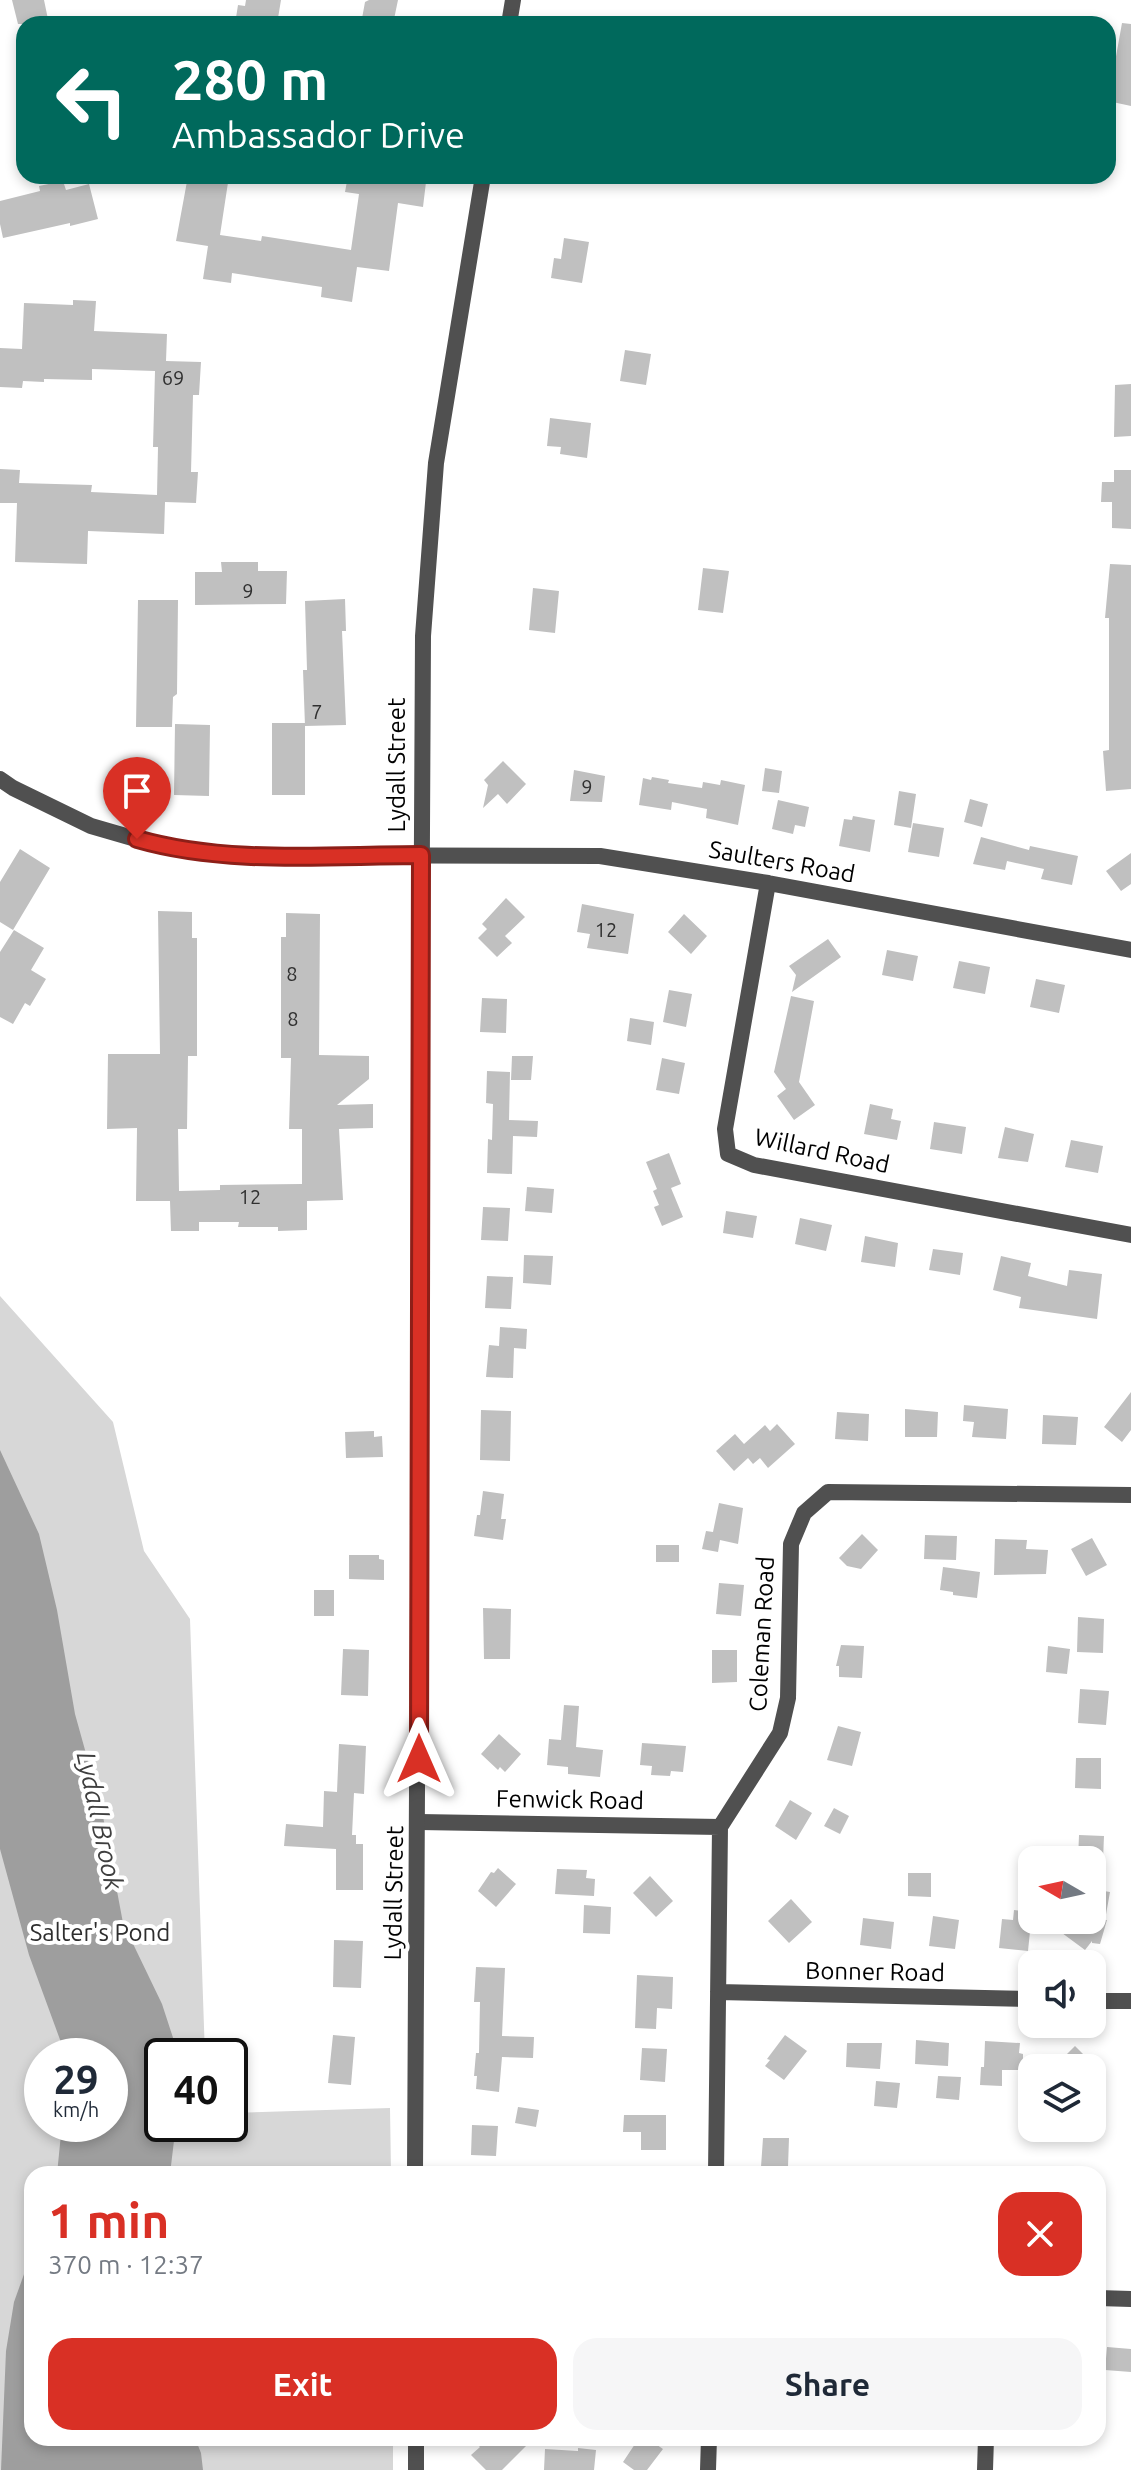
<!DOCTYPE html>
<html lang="en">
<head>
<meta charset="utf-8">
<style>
	body { margin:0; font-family:Ubuntu,sans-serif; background:#f6f6f7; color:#1f2937; height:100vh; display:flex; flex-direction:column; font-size:30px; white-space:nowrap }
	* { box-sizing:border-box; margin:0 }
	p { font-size:26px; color:#747a83 }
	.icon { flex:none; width:44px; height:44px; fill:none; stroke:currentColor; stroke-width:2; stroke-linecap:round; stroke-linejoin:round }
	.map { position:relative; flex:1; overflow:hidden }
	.panel { position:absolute; left:24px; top:2166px; width:1082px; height:280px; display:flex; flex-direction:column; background:#fff; border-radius:24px; box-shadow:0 4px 12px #0003 }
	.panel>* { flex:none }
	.guide { position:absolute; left:16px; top:16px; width:1100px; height:168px; border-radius:24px; box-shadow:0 4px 12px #0003; background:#00695c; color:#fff; overflow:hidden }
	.needle { width:52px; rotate:279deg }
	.buttons { position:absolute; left:1018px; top:1846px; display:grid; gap:16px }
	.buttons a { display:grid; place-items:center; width:88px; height:88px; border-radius:16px; background:#fff; box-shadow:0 4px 12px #0003; font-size:40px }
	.speed { position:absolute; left:24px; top:2038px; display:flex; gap:16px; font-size:40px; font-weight:700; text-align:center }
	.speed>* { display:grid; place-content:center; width:104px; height:104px; border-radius:50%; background:#fff; box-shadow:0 4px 12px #0003; line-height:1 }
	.speed small { font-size:20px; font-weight:400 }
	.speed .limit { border:4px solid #111; border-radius:12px; background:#fff; color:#111 }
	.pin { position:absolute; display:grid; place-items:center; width:68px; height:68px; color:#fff; margin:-82px -34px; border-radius:50% 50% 50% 0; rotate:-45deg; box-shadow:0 0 8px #0007 }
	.pin .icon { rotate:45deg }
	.me { position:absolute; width:88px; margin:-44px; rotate:0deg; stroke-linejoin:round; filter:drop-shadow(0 0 6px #0008) }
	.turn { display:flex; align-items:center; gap:28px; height:168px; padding:0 24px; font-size:36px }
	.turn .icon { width:104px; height:104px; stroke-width:2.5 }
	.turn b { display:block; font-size:56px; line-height:68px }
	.round { display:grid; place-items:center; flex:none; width:84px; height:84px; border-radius:24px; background:#f6f6f7 }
	.overview { display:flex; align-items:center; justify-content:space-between; height:136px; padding:0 24px }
	h1 { font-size:48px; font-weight:600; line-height:60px; color:#d93025 }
	.primary-button { display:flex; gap:16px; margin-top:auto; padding:16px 24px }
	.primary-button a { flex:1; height:92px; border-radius:24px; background:#d93025; color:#fff; font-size:32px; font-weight:600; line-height:92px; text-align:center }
	.primary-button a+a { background:#f6f6f7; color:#1f2937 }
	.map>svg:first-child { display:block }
</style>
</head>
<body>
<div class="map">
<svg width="1131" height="2470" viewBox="0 0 1131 2470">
	<rect width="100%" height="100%" fill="#fff"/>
	<!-- green -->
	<path fill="#d7d7d7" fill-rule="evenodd" d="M0,1296l113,126 31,129 46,68 15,437h-43v68h68v-11l160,-5 1,66h-359v264h361v32h-393zM42,2056h68v68h-68z"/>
	<!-- water -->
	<path fill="#9e9e9e" d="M0,1450l39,84 18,76 18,104 27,97 21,112 39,81 16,49v3h-16v68h14l-6,50h-113l5,-50h48v-68h-44l-37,-101 -29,-106z
		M32,2252v186h163l6,15 2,17h-202l5,-119 8,-49z"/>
	<!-- building -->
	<path fill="#c0c0c0" d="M12,0h32l5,24h-31z
		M246,0h35l-4,24h-42l3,-19 7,1z
		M369,0h29l-5,24h-32l4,-22z
		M1122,23l9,1v82l-23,-5z
		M188,176h41l-9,59 41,6 1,-5 89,14 8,-56 -14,-2 3,-16h35l43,6 -3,25 -25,-4 -9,68 -32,-4 -5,35 -31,-5 1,-10 -90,-14 -1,10 -28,-4 5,-33 -32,-5z
		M63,181l3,9 23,-6 9,35 -28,7v-3l-67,15 -3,-14v-23l40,-10 -1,-5z
		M564,238l25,4 -7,41 -31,-5 3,-20 7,1z
		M73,300l23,1 -2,30 73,3 -1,27 35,1 -2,33h-6l-2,77h7l-2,31 -31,-1 -1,32 -76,-3 -1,33 -72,-2 2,-59h-17v-34l20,1 -1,13 73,2 -1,7 66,3 1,-48h-5l2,-76 -63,-2v11l-48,-1v3l-21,-1 -1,7 -22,-1v-39l22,1 2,-46 49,2z
		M625,350l26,4 -5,31 -26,-4z
		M1131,384v52l-17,1 1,-52z
		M550,418l41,5 -4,35 -27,-4 1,-7 -14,-1z
		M1114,470h17v59l-19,-1v-26h-11l1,-20h12z
		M221,562h37v9h29l-1,33 -91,1v-33h27z
		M1110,564l21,1v224l-25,2 -3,-40 6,-1v-132h-4z
		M703,568l26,3 -6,42 -25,-3z
		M533,588l26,3 -4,42 -26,-3z
		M345,599l1,32h-4l4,94 -41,1 -2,-56h4l-2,-69z
		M138,600h40l-1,94 -4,3 -1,30h-36z
		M272,723h33v72h-33z
		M175,724l35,1 -1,71 -35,-1z
		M503,761l23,23 -19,20 -9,-10 -15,14 5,-23 -4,-5z
		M765,768l17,3 -3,22 -17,-2z
		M574,770l31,6 -3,26 -32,-1z
		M652,777l17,3 -1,3 34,5 1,-6 17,3 1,-5 24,5 -7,40 -32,-7 1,-9 -35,-7 -1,8 -32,-5 4,-27 8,2z
		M899,791l17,3 -5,34 -17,-3z
		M970,799l18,5 -6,23 -18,-5z
		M778,800l31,7 -4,20 -10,-2 -2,9 -21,-5z
		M853,816l22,4 -5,32 -31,-6 5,-27 8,1z
		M913,823l31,5 -5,29 -31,-5z
		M981,837l48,13 1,-4 48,10 -6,29 -31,-6 3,-10 -37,-8 -2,9 -32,-6z
		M20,849l30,19 -37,62 -13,-8v-40z
		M1131,853v31l-10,7 -15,-20z
		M506,898l19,19 -20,19 7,7 -15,14 -19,-19 9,-9 -5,-5z
		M582,904l52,10 -6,40 -41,-6 3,-14 -13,-2z
		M158,911l34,1v26h5v118h-9l-1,73h-9l1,62 41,-1v-5l82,-1v-55h-13l2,-71h-10v-121h5v-24l34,1 -1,141 50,1v23l-32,26 36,-1v24l-34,1 4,71 -36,1v29l-29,1v-4h-40l1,-5h-40v9h-28l-1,-30h-34l1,-73 -30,1 1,-75h52z
		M684,914l23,22 -16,18 -23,-22z
		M14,930l30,18 -13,22 15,9 -16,27 -5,-3 -12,21 -13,-7v-65z
		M828,939l13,18 -49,35 4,-17 -7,-9z
		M887,950l31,6 -5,25 -31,-6z
		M959,961l31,6 -5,27 -32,-6z
		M1036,979l29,6 -6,28 -29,-6z
		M669,990l23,4 -6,33 -23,-5z
		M791,996l23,5 -15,81 16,23 -21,15 -17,-24 9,-7 -12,-17z
		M482,998l25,1 -1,34 -26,-1z
		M630,1018l24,4 -3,23 -24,-4z
		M512,1056h21l-2,24h-20z
		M662,1058l23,5 -6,31 -23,-4z
		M487,1071l23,1 -1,48 29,1 -1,16 -24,-1 -1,38 -25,-1 1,-34 4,1 1,-36 -7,-1z
		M870,1104l23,5 -2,10 10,2 -4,19 -33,-6z
		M934,1122l32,5 -4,27 -32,-5z
		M1005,1127l29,7 -6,28 -30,-4z
		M1071,1140l32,6 -5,27 -33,-6z
		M669,1153l12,31 -10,4 12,29 -21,9 -8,-19 5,-2 -6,-14 4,-2 -11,-27z
		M527,1187l27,2 -2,24 -27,-2z
		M483,1207l27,1 -2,33 -27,-1z
		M726,1211l31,5 -4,22 -30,-5z
		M800,1218l32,7 -6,26 -31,-7z
		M865,1236l33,7 -3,24 -34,-5z
		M933,1249l30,4 -3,22 -31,-5z
		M524,1255l29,1 -2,29 -28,-2z
		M1001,1256l30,7 -3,13 39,10 2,-16 33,4 -5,45 -78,-11 2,-11 -28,-7z
		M487,1276l26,1 -2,32 -26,-1z
		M500,1327l27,2 -1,20 -12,-1 -1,30 -27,-1 3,-32 10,1z
		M1131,1392v38l-9,12 -18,-15z
		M964,1405l44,4 -2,30 -34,-2 2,-15 -11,-1z
		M905,1409l33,3 -1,25h-32z
		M481,1410l30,1 -1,50 -30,-1z
		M837,1412l32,2 -1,27 -33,-2z
		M1043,1415l35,2 -2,28 -34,-1z
		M777,1424l18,20 -27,24 -8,-10 -7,6 -5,-6 -14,13 -18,-20 19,-17 9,10 21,-19 5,6z
		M374,1431v6l8,-1 1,21 -37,1 -1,-26z
		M483,1491l21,3 -3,25h5l-3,21 -29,-4 3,-21h3z
		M719,1503l24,5 -5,36 -18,-4 -2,12 -16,-3 4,-18 7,1z
		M862,1534l16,16 -17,19 -14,-3 -8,-8z
		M925,1535l32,1 -1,24 -32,-1z
		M1092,1538l15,27 -21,11 -15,-27z
		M995,1539l32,1 -1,9 22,1 -2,24 -52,1z
		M656,1545h23v17h-23z
		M349,1555h30v4l5,1v20l-35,-1z
		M943,1567l37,5 -3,26 -24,-3v-3l-13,-2z
		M719,1583l25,2 -3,31 -25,-2z
		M314,1590h20v26h-20z
		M483,1608l28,1 -1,50h-26z
		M1078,1617l26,2 -1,34 -26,-1z
		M841,1645l23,1 -2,32 -23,-1v-11h-3z
		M1048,1646l22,3 -3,25 -21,-2z
		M343,1649l26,1 -1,46 -27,-1z
		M712,1650h25v32l-25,1z
		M1080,1689l29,2 -3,34 -28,-2z
		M564,1705l15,1 -3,41 27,3 -3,27 -32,-3v-7l-21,-2 2,-26 12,1z
		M838,1726l23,6 -9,34 -25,-6z
		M499,1734l22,20 -16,18 -5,-5 -2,3 -17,-16z
		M642,1743l44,3 -3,26 -12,-1 -1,5 -19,-1 1,-9 -12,-1z
		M339,1744l27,2 -2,48 -10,-1 -2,42h4v9h7v46h-27v-41l-52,-3 2,-22 37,3 1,-36 13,1z
		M1076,1758h25v31l-26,-1z
		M790,1800l22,13 -16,27 -21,-14z
		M834,1808l15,8 -9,18 -16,-8z
		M1079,1835l25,1 -1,24h-25z
		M498,1868l18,16 -20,23 -18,-16 13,-19 3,1z
		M557,1869l30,1 -1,8 9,1 -1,17 -39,-2z
		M908,1873h23v24l-23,-1z
		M650,1876l23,25 -17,16 -23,-24z
		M1092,1889l18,3 -5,28h2l-7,24 -8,-1v-2l-7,9 -23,-17 9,-13h21z
		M791,1899l21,23 -23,21 -21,-22z
		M584,1905l27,2 -1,27 -27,-1z
		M1014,1910l18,2 -4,39 -29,-3 3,-29 11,1z
		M933,1916l26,4 -4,29 -26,-3z
		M863,1918l31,4 -3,27 -31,-4z
		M334,1940l29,1 -2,47 -28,-1z
		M476,1967l29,1 -3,68 32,1 -1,21 -31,-1 -3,35 -23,-3 1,-13h-3l2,-23h3l1,-51h-6z
		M637,1975l36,2 -1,32 -15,-1 -1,21 -21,-1z
		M333,2035l22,2 -4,48 -23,-2z
		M785,2035l22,16 -23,29 -19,-14 5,-6 -3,-1z
		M916,2040l33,3 -1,23 -33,-2z
		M985,2041l35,2 -1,10 4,1v16h-21v16l-22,-1 1,-18h3z
		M847,2043h35l-2,26 -34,-2z
		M1075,2046l22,22h-44z
		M642,2048l25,1 -2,33 -25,-2z
		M938,2076l23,1 -2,23 -23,-2z
		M876,2081l24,2 -3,25 -23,-2z
		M518,2107l21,3 -3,17 -21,-4z
		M624,2115h42v35h-25v-18h-18z
		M472,2125l26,1 -2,30 -25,-1z
		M763,2138h26l-1,29h-27z
		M1107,2347l24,2v23l-26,-2z
		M471,2438h63l-32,32h-16l-15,-15 9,-8z
		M639,2438h8l16,11 -16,21h-13l-11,-8z
		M578,2448l18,2 -2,20h-50l1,-21 33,2z"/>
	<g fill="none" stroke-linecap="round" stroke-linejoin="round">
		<!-- minor -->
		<path stroke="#505050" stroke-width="16" d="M0,779l13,9 78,38 69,20 78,9 362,1 168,27 363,67
			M768,883l-43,246 3,25 26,11 377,70
			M419,1822l301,5
			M718,1992l314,7
			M1092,2001h39
			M716,2174l4,-347 60,-94 8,-35 3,-154 13,-31 24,-21 303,3
			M1098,2298l33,1
			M708,2470l1,-32
			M985,2470l1,-32"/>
		<!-- tertiary -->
		<path stroke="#505050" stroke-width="16" d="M509,24l4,-24
			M415,2174l8,-1538 13,-173 47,-287
			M416,2438v32"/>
	</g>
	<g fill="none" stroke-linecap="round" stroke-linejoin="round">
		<!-- route casing -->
		<g stroke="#8d1f18" stroke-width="20">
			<path id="route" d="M137,839c90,26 191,16 284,16l-2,904"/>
		</g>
		<!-- route -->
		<use href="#route" stroke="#d93025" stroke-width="14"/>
	</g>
	<g text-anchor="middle" stroke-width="8" stroke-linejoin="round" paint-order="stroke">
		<!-- number labels -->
		<g font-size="20" fill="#303030">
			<text x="173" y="385">69</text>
			<text x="248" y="598">9</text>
			<text x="317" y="719">7</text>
			<text x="587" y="794">9</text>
			<text x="606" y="937">12</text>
			<text x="292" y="981">8</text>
			<text x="293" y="1026">8</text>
			<text x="250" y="1204">12</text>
		</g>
		<!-- street labels -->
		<g font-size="24" fill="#000" stroke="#fff">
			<text transform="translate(397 765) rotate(-90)" y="8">Lydall Street</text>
			<text transform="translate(782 862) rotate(10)" y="8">Saulters Road</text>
			<text transform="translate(822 1151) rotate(12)" y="8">Willard Road</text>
			<text transform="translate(762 1634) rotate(-87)" y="8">Coleman Road</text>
			<text transform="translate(570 1800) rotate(1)" y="8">Fenwick Road</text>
			<text transform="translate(394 1893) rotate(-89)" y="8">Lydall Street</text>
			<text transform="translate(875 1972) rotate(1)" y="8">Bonner Road</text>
		</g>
		<!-- park labels -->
		<g font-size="24" fill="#2e2e2e" stroke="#fff">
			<text x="100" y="1941">Salter's Pond</text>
		</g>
		<!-- water labels -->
		<g font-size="26" font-style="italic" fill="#3f3f3f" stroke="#fff">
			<text transform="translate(100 1821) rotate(78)" y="9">Lydall Brook</text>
		</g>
	</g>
</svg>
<div class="buttons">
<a><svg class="needle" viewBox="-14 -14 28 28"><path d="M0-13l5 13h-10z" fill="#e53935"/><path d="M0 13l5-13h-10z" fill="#747a83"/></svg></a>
<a><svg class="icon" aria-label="sound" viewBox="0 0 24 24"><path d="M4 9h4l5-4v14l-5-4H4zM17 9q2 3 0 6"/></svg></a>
<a><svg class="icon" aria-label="layers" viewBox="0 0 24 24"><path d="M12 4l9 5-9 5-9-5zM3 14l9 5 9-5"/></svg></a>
</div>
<div class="speed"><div>29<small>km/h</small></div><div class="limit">40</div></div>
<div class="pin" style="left:137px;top:839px;background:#d93025"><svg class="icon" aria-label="arrive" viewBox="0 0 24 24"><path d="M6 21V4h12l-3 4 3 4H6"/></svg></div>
<svg class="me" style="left:419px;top:1759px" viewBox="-20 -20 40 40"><path d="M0-17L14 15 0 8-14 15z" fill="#d93025" stroke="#fff" stroke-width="4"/></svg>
<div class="guide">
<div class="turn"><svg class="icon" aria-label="left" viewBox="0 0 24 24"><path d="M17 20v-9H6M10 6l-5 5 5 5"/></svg><div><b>280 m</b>Ambassador Drive</div></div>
</div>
<section class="panel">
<div class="overview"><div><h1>1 min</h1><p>370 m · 12:37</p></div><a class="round" style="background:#d93025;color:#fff"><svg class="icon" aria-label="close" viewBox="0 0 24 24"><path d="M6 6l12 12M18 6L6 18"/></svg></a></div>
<div class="primary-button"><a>Exit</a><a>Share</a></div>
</section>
</div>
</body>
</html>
